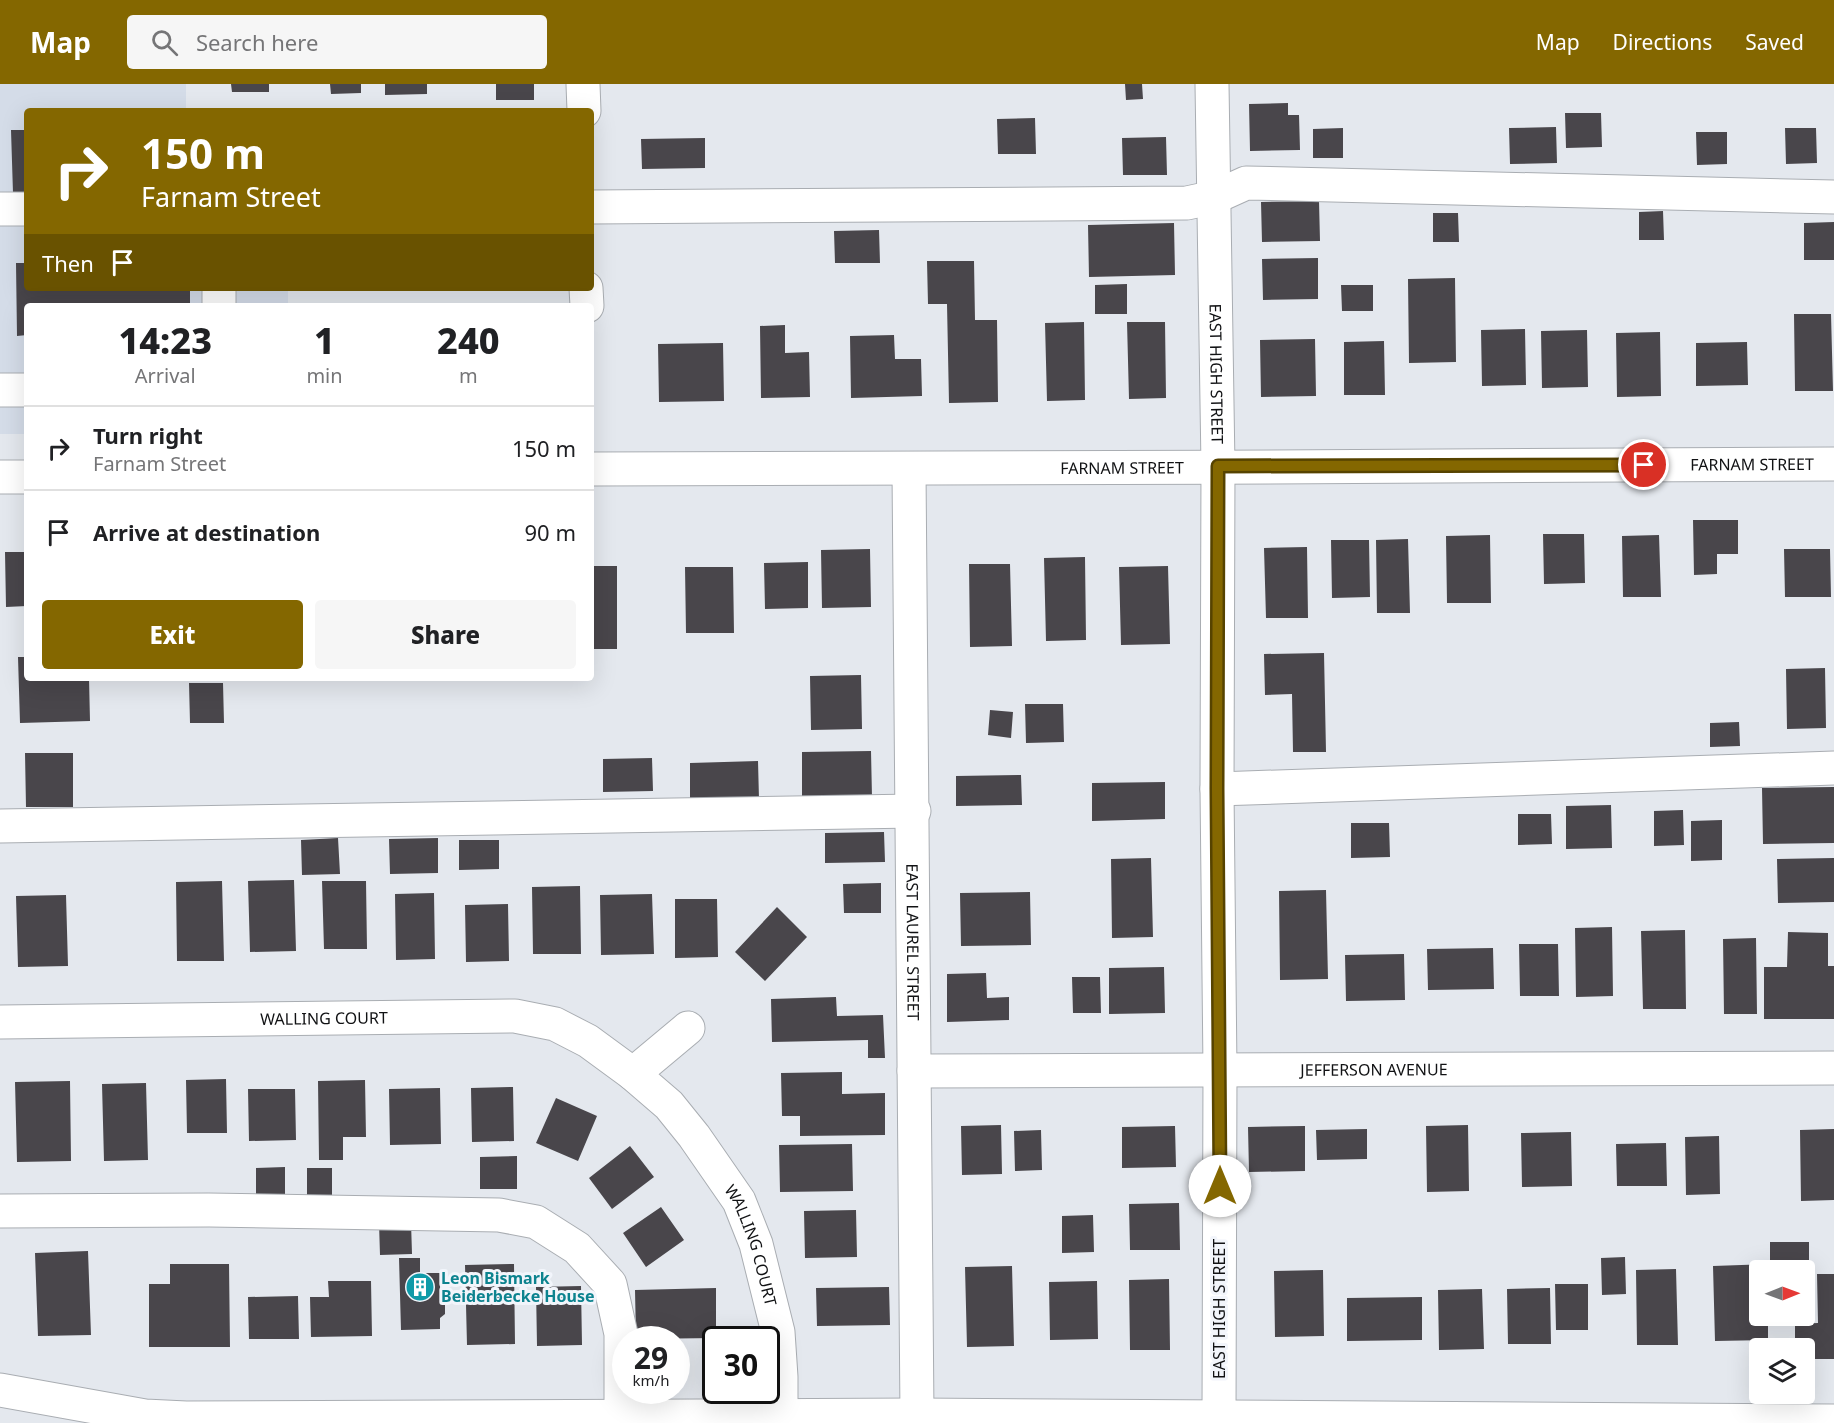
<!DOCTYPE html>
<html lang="en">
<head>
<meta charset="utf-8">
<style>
	body { margin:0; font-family:"Noto Sans",sans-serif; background:#f6f6f6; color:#202124; height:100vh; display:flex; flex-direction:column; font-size:22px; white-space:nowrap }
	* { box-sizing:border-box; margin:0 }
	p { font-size:20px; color:#757577 }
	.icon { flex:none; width:33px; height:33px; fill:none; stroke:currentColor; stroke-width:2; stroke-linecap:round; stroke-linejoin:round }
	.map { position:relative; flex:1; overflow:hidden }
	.side { position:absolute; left:24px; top:219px; width:570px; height:378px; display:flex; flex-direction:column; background:#fff; border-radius:6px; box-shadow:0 6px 24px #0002 }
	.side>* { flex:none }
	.top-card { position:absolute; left:24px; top:24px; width:570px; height:183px; border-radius:6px; box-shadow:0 6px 24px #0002; background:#846700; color:#fff; overflow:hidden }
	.needle { width:39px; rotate:89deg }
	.controls { position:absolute; left:1749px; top:1176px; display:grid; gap:12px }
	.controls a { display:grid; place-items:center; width:66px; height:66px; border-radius:6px; background:#fff; box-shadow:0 6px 24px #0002; font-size:30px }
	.speed { position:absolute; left:612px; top:1242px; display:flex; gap:12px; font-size:30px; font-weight:700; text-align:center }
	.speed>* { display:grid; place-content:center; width:78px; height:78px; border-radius:50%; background:#fff; box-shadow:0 6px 24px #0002; line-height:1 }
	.speed small { font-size:15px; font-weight:400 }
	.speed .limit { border:3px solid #111; border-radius:9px; background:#fff; color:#111 }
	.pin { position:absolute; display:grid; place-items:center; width:51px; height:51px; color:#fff; margin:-26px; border:3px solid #fff; border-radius:50%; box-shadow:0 2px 6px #0007 }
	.me { position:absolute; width:66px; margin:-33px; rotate:0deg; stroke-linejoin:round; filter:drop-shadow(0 0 4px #0008) }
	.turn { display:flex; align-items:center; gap:21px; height:126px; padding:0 18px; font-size:27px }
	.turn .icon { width:78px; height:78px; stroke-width:2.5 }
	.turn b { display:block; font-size:42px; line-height:51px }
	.then { display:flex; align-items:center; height:57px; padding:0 18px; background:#0003; gap:12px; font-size:22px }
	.eta { display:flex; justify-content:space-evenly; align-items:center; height:102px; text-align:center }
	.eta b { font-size:36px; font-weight:800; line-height:42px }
	.action { display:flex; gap:12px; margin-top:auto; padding:12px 18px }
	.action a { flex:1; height:69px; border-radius:6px; background:#846700; color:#fff; font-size:24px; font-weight:800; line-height:69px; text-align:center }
	.action a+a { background:#f6f6f6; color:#202124 }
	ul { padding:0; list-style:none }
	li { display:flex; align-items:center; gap:18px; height:84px; padding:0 18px; border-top:2px solid #e0e0e0 }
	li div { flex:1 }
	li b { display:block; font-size:22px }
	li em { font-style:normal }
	header { display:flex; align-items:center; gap:36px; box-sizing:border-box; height:84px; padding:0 30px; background:#846700; color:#fff }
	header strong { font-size:28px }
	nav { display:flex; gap:33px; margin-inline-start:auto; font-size:21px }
	.search { width:420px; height:54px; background:#f6f6f6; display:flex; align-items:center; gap:15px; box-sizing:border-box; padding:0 21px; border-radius:6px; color:#757577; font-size:22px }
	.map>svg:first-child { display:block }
</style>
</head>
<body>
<header>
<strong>Map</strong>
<div class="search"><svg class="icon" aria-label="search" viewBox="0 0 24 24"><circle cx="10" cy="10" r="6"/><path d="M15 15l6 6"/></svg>Search here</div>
<nav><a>Map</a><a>Directions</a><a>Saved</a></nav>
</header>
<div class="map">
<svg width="1834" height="1339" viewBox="0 0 1834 1339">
	<rect width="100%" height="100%" fill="#e4e8ee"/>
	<!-- built -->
	<path fill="#d4dce8" d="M0,0h186v27h-159v86l-27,1z
		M0,139h27v65h261v18h-261v128h-27z"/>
	<!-- building -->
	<path fill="#49464b" d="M231,0h38v8h-37z
		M330,0h31v9l-30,1z
		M385,0h42v10l-42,1z
		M496,0h38v16h-38z
		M1125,0h17l1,15 -17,1z
		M1288,19v12h11l1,35 -50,1 -1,-47z
		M1565,29h36l1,34 -36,1z
		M1035,34l1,36h-38l-1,-35z
		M1556,43l1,36 -47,1 -1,-36z
		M1343,44v30h-30v-29z
		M1785,44h31l1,35 -31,1z
		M11,46h16v63h-14z
		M1696,48h31v32l-30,1z
		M1166,53l1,38h-44l-1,-37z
		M705,54v30l-63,1 -1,-30z
		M1319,117l1,40 -58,1 -1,-40z
		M1663,127l1,29h-25v-28z
		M1433,129h25l1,29h-26z
		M1834,138v38h-30v-37z
		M1174,139l1,52 -86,2 -1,-52z
		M879,146l1,33h-45l-1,-32z
		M1318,174v41l-55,1 -1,-41z
		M927,177h47l1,59h22l1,82 -49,1 -2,-99h-19z
		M16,179h11v25h163v18h-163v29l-10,1z
		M1455,194l1,84 -47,1 -1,-84z
		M1127,200v30h-32v-29z
		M1341,201h32v26h-31z
		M1794,230h37l2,77h-38z
		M1084,238l1,78 -38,1 -2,-78z
		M1127,238h38l1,76 -37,1z
		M785,241v28l24,-1 1,45 -49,1 -1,-72z
		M1525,245l1,56 -44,1 -1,-56z
		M1587,246l1,57 -46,1 -1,-57z
		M1660,248l1,64 -44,1 -1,-64z
		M894,251l1,24h26l1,37 -71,2 -1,-62z
		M1315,255l1,57 -55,1 -1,-57z
		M1384,257l1,54h-41v-53z
		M1747,258l1,43 -52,1v-43z
		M723,259l1,58 -65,1 -1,-58z
		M1693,436h45v34h-21v20l-23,1z
		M1543,450h41l1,49 -41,1z
		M1490,451l1,68h-44l-1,-67z
		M1659,451l2,62h-38l-1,-61z
		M1408,455l2,74h-33l-1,-73z
		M1331,456h38l1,57 -38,1z
		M1307,463l1,71h-42l-2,-70z
		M870,465l1,58 -49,1 -1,-58z
		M1784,465h46l1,48h-46z
		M5,468h22v54l-21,1z
		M1085,473l1,83 -40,1 -2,-83z
		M808,478v46l-43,1 -1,-46z
		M969,480h41l2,82 -42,1z
		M591,482h26v83h-26z
		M1168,482l2,78 -49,1 -2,-78z
		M685,483h48l1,66h-48z
		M1324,569l2,99h-33l-1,-58 -27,1 -1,-41z
		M18,573h9v21h62l1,43 -70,2z
		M1825,584l1,60 -39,1 -1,-60z
		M861,591l1,54 -51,1 -1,-54z
		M189,599h34l1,40h-34z
		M1025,620h38l1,38 -38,1z
		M990,626l23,2 -2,26 -23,-3z
		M1739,638l1,24 -30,1v-24z
		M871,667l1,46 -70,1v-46z
		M25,669h48v54h-47z
		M652,674l1,33 -50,1v-33z
		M758,677l1,38 -69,1v-37z
		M1021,691l1,30 -66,1v-30z
		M1165,698v37l-73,2v-38z
		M1834,703v56l-71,1 -1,-56z
		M1611,721l1,43 -46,1v-43z
		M1683,726l1,35 -30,1v-35z
		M1518,730h33l1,30 -34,1z
		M1722,736v40l-31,1v-40z
		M1351,739h38l1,34 -39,1z
		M884,748l1,30 -60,1v-30z
		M338,754l2,36 -38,1 -1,-35z
		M438,754v35l-48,1 -1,-35z
		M459,756h40v29l-40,1z
		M1151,774l2,79 -41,1 -1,-79z
		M1834,774v44l-56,1 -1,-44z
		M294,796l2,71 -46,1 -2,-71z
		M222,797l2,80h-47l-1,-79z
		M322,797h44l1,68h-43z
		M881,799v30h-37l-1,-29z
		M580,802l1,68h-48l-1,-67z
		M1326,806l2,89 -48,1 -1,-89z
		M1030,808l1,53 -70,1 -1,-53z
		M434,809l1,66 -39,1 -1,-66z
		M652,810l2,60 -53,1 -1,-60z
		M66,811l2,71 -50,1 -2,-71z
		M675,815h42l1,58 -43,1z
		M508,820l1,57 -43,1 -1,-57z
		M777,823l30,30 -42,44 -30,-29z
		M1612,843l1,69 -37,1 -1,-69z
		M1685,846l1,79h-43l-2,-78z
		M1788,848l40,1v33h6v53h-70v-52h23z
		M1756,854l1,76h-33l-1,-75z
		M1519,860h39l1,52h-39z
		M1493,864l1,41 -66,1 -1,-41z
		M1404,870l1,46 -59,1 -1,-46z
		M1164,883l1,46 -56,1v-46z
		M986,889l1,25 22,-1v23l-62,2v-48z
		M1072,893h28l1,36h-28z
		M836,913l1,19 46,-1 2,43h-17v-18l-96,2 -1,-43z
		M842,988v22l43,-1v42l-85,1v-20h-18l-1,-43z
		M226,995l1,54h-40l-1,-53z
		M365,996l1,57h-23v23h-24l-1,-79z
		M70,997l1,80 -54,1 -2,-80z
		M146,999l2,77 -44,1 -2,-77z
		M513,1003l1,54 -42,1 -1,-54z
		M440,1004l1,56 -51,1 -1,-56z
		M248,1005h47l1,51 -47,1z
		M556,1014l41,18 -19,45 -42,-18z
		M1001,1041l1,49 -40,1 -1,-49z
		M1468,1041l1,66 -42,1 -1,-66z
		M1175,1042l1,41 -54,1v-41z
		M1305,1042v45l-56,1 -1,-45z
		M1367,1045v30l-50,1 -1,-30z
		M1834,1045v71l-33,1 -1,-71z
		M1041,1046l1,40 -27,1 -1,-40z
		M1571,1048l1,54 -50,1 -1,-54z
		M1719,1052l1,58 -34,1 -1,-58z
		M1666,1059l1,43h-50l-1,-42z
		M852,1060l1,47 -73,1 -1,-47z
		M630,1062l24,31 -42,32 -23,-31z
		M517,1072v33h-37v-32z
		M285,1083v30l-29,1v-30z
		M307,1084h25v30l-25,1z
		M1179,1119l1,47h-50l-1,-46z
		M661,1123l23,33 -38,27 -23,-34z
		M856,1126l1,47 -52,1 -1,-47z
		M1093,1131l1,37 -32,1v-37z
		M411,1138l1,32 -32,1 -1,-32z
		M1770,1158h39v33h-5v-5h-44v46h8v24l-53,1 -2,-75 57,-2z
		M88,1167l3,84 -53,1 -3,-83z
		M1625,1173l1,37 -24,1 -1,-37z
		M399,1174h21v15h20v27l5,5v9l-5,4v11l-39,1z
		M170,1180h59l1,83h-81v-63h21z
		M514,1180l1,80 -48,1 -2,-80z
		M1012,1182l2,80 -47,1 -2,-80z
		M1676,1185l2,76h-41l-1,-75z
		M1323,1186l1,66 -49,1 -1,-66z
		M1817,1190h17v85h-30v-11h-9v-24l23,-1z
		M1169,1195l1,71h-40l-1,-70z
		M328,1197h43l1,55 -61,1 -1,-40h19z
		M1097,1197l1,58 -48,1 -1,-58z
		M1555,1200h33v46h-32z
		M581,1202l1,59 -45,1 -1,-59z
		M889,1203l1,38 -73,1 -1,-38z
		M716,1204v50l-80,1 -1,-49z
		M1550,1204l1,56h-43l-1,-55z
		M1482,1205l2,60 -45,1 -1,-60z
		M298,1212l1,43h-50l-1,-42z
		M1422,1213v43l-75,1v-43z"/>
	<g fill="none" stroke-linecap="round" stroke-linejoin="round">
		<!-- minor casing -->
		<g stroke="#a9adb2" stroke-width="35">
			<g id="minor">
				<path d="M583,0l1,27"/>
				<path id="s1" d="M1212,0l6,382 -1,323 3,281 -1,348"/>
				<path d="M591,123l596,-4 28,-6 31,-14 588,14"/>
				<path d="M0,125h27"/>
				<path d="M586,204l1,18"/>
				<path d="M219,222v-18"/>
				<path d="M0,306h27"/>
				<path id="s2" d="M591,385c414,1 829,-4 1243,-5"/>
				<path id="s3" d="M909,386l8,945"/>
				<path d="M0,393h27"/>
				<path d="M1217,705l617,-21"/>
				<path d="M0,742l914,-15"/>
				<path id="s4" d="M0,938l515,-6 40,8 33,17 45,33 36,31 25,31 45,65 17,43 22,88 3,45v40"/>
				<path id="s5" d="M914,987l920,-3"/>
				<path d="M633,990l55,-46"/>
				<path d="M0,1127l209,-1 290,5 37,7 41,26 33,36 11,50v82"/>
				<path d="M0,1306l145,26 41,2 731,-3 917,6"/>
			</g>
		</g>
		<!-- minor -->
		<use href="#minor" stroke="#fff" stroke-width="33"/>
	</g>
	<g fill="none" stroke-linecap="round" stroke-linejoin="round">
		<!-- route casing -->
		<g stroke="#564300" stroke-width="15">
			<path id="route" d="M1220,1102l-3,-397 1,-323 426,-1"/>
		</g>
		<!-- route -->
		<use href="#route" stroke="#846700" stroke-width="10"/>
	</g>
	<!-- icons -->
	<defs>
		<g id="building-disc" transform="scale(1.5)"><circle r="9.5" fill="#0f9aa8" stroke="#f2f5fb"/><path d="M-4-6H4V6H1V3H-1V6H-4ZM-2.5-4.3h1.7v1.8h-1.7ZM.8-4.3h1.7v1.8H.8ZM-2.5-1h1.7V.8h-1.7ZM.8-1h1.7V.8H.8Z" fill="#fff"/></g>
	</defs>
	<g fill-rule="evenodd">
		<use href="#building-disc" x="420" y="1203"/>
	</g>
	<g text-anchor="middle" stroke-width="6" stroke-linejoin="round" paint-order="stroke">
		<!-- street labels -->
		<g font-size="16" fill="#111214" stroke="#f2f5fb">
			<text dy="6" stroke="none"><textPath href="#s1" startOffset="290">EAST HIGH STREET</textPath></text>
			<text dy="6" stroke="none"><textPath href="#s2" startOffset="1161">FARNAM STREET</textPath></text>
			<text dy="6" stroke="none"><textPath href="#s2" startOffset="531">FARNAM STREET</textPath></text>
			<text dy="6" stroke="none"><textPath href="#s3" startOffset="472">EAST LAUREL STREET</textPath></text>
			<text dy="6" stroke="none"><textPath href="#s4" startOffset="324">WALLING COURT</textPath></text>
			<text dy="6" stroke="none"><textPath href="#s5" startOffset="460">JEFFERSON AVENUE</textPath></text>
			<text dy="6" stroke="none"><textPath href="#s4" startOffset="861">WALLING COURT</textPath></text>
			<text transform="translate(1219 1225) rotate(-90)" y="6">EAST HIGH STREET</text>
		</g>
		<!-- culture labels -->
		<g font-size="16" font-weight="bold" fill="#0d838f" stroke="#f2f5fb" text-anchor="start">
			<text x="441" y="1200">Leon Bismark<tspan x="441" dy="18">Beiderbecke House</tspan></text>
		</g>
	</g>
</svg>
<div class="controls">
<a><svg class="needle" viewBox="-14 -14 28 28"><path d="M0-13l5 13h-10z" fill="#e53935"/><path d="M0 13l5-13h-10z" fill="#757577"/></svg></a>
<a><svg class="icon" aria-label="layers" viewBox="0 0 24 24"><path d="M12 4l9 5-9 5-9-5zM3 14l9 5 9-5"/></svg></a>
</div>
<div class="speed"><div>29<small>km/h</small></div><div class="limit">30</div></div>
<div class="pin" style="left:1644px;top:381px;background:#d93025"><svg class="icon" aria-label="arrive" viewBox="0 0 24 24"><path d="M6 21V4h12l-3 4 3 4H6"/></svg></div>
<svg class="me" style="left:1220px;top:1102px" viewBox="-20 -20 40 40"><circle r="19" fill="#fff"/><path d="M0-13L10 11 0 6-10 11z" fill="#846700"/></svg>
<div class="top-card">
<div class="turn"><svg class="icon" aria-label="right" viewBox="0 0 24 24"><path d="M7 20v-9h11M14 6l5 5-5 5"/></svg><div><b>150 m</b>Farnam Street</div></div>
<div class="then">Then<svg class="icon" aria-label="arrive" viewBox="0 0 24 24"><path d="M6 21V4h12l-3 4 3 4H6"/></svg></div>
</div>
<section class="side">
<div class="eta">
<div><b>14:23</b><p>Arrival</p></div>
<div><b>1</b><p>min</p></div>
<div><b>240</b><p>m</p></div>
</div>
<ul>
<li><svg class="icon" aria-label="right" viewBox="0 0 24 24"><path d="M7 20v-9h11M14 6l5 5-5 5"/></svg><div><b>Turn right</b><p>Farnam Street</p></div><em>150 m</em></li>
<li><svg class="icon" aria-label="arrive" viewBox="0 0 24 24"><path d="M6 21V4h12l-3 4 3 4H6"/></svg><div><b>Arrive at destination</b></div><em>90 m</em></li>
</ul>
<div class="action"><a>Exit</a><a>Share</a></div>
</section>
</div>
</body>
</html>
